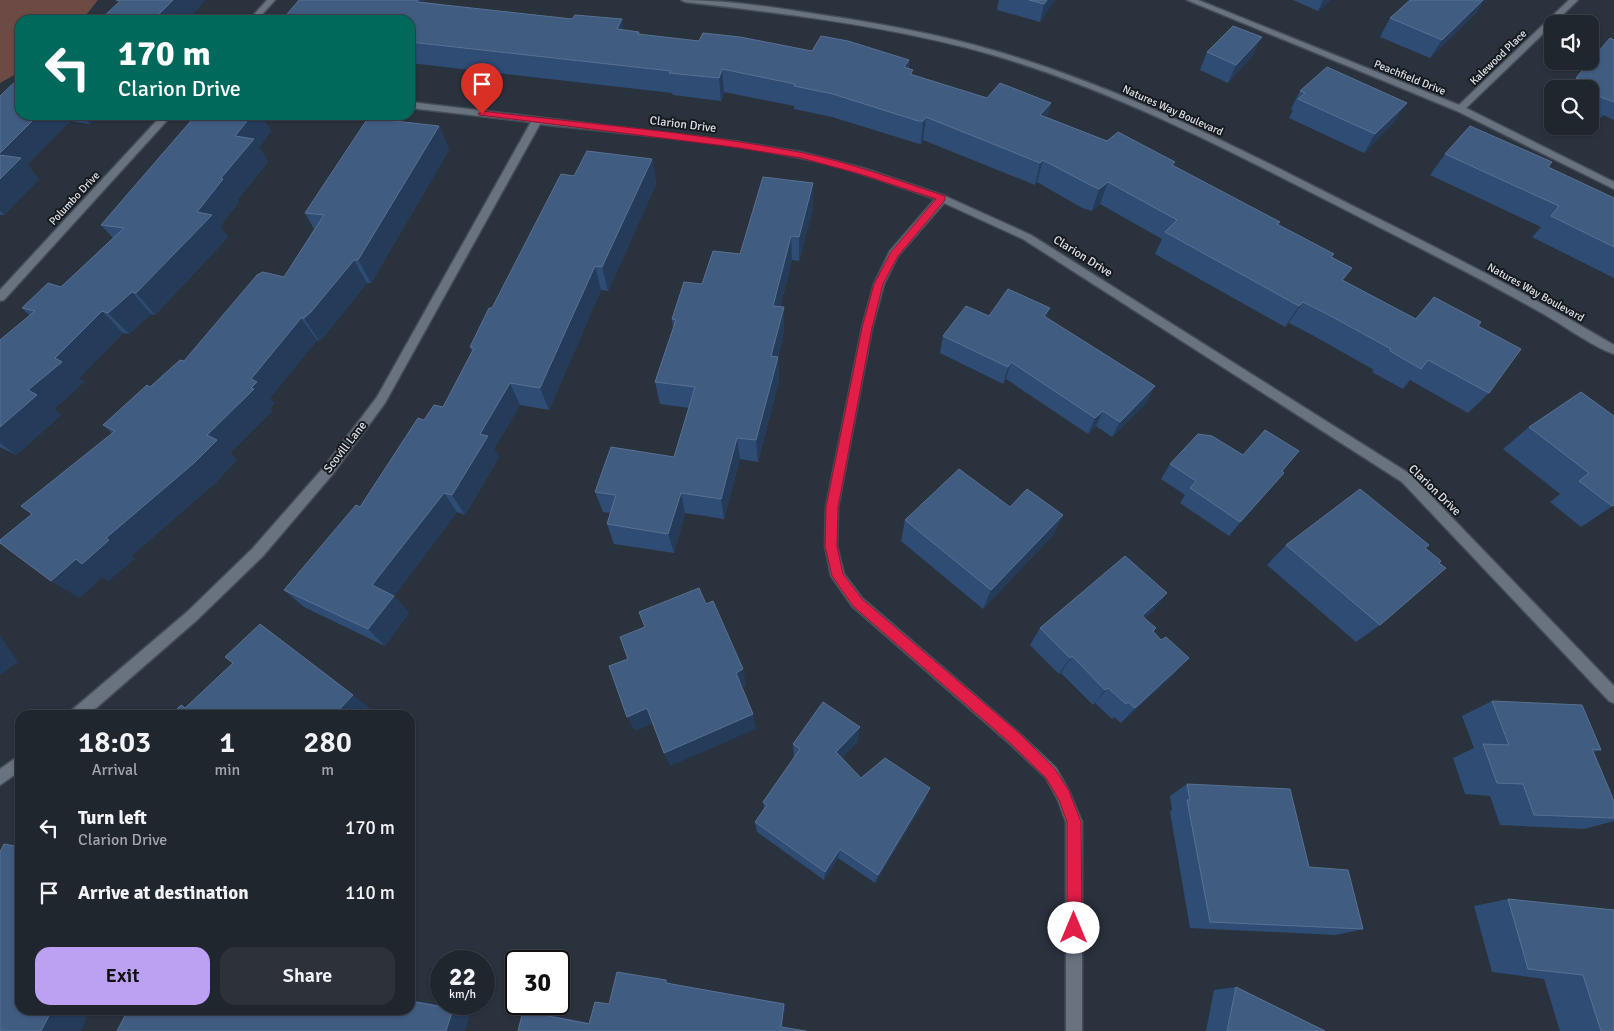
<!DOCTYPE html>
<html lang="en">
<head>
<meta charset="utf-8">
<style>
	body { margin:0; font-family:Signika,sans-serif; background:#2d323a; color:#f1f3f6; height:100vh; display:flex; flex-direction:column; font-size:19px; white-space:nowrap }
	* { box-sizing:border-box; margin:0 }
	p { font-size:16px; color:#a2a5aa }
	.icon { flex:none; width:28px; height:28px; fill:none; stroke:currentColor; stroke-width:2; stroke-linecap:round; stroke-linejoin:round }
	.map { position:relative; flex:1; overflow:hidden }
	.details { position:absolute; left:15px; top:710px; width:400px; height:305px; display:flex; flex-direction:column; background:#20262e; border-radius:15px; box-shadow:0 1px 4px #0004,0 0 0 1px #3d434a }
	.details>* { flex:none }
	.hud { position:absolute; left:15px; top:15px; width:400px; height:105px; border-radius:15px; box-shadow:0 1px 4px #0004,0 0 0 1px #3d434a; background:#00695c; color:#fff; overflow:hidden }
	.buttons { position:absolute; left:1544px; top:15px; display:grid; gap:10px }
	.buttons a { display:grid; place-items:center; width:55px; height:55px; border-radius:10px; background:#20262e; box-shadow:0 1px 4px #0004,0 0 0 1px #3d434a; font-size:25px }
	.speed { position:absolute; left:430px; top:950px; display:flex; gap:10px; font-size:25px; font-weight:700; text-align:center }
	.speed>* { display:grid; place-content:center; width:65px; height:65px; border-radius:50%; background:#20262e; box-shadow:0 1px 4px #0004,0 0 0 1px #3d434a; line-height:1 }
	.speed small { font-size:12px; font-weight:400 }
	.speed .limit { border:2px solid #111; border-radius:8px; background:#fff; color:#111 }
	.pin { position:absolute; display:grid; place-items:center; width:42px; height:42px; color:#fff; margin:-51px -21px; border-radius:50% 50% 50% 0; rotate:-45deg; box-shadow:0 0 5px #0007 }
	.pin .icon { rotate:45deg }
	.me { position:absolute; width:55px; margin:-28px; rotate:0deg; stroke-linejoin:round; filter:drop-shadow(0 0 4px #0008) }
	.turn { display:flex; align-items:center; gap:18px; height:105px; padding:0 20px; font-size:22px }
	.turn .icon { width:65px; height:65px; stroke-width:2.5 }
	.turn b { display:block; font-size:35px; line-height:42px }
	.eta { display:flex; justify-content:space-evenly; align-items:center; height:85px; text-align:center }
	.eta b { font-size:30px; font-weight:600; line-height:35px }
	.button { display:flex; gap:10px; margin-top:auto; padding:10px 20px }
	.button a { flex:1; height:58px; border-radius:15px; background:#bca0f2; color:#111; font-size:20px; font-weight:600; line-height:58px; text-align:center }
	.button a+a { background:#2d323a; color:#f1f3f6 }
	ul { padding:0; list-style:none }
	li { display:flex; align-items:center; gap:15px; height:65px; padding:0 20px }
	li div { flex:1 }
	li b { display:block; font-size:19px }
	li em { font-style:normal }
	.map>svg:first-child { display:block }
</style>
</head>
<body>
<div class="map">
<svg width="1614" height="1031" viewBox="0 0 1614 1031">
	<rect width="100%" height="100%" fill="#2a323e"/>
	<!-- green -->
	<path fill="#6e4a44" d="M0,0h98l-16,20h-62v52l-20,11z"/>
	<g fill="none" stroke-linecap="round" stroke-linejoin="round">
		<!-- minor casing -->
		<g stroke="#464d57" stroke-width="3">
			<path id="minor" d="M267,0h8l-18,20h-8z
				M681,0c45,0 91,7 135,14 62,9 123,20 183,38 123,36 238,95 352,153 89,44 177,89 263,140v9c-23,-8 -52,-30 -74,-42 -55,-31 -110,-59 -165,-87 -124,-63 -249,-131 -382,-170 -101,-29 -204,-41 -308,-53z
				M1187,0h11l261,105 110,-105h9l-112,108 148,74v7l-157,-78z
				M410,102l323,39 68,11 65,17 79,27 86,39 379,239 204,212v17l-5,-2 -207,-219 -379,-243 -79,-36 -46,53 -14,28 -12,44 -34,179 -1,39 7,28 18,24 157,135 37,35 13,23 13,31v209h-16v-209l-8,-22 -12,-22 -37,-35 -157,-137 -21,-30 -6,-30 1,-39 36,-179 12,-44 16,-33 45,-52c-44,-15 -88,-32 -134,-41 -86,-18 -175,-24 -261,-34l-155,279 -53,72 -69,81 -66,64 -109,95h-18l2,-5 115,-98 66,-64 71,-81 53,-70 154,-275 -121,-14z
				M162,115h10l-168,185 -4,1v-11z
				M20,755v16l-20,14v-16z"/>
		</g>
		<!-- minor -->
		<use href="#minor" fill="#697380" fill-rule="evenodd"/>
	</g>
	<!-- wall -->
	<path fill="#2f4c75" d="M999,0h56l-15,22 -43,-12z
		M1293,0h37l-12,11z
		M425,2l199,28 15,2 1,3 59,6 210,19v8l4,7 134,42 60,24 67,25 104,59 54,32 20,11 -9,12 72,39 19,-22 44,29 11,67 -21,20 -58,-33 -7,9 -31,-17 2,-2 -60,-34 -25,-13 -4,4 -130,-73 7,-15 -62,-35 -8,7 -10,-3 -45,-26 -2,3 -112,-45 -2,4 -5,-1 -84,-26 -38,-8v-3l-70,-14 -3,9 -48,-6 -1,-2 -262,-30v-43z
		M1477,12l-47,46 -50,-21 10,-19z
		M1614,40v80l-11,-5 -5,6 -8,-4v-28h-23l9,-11z
		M1207,52l46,3 -25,28 -28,-13z
		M1300,91l95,30 -31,32 -75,-35 4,-8 -2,-1z
		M0,96l20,19h78l-9,9 -19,-3 -43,44 12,14 -35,36h-4z
		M252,115h9l10,16 -12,16 9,15 -31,38 2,2 -19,24 8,11 -73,78 -4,-1 -22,20 -6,-1 -44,45 5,4 -30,27 7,6 -45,40 -16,-8v-107l30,-24 -8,-8 39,-21 52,-49 -12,-13z
		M439,126l10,24 -78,133h-4l-41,51 -7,7 -2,-1 -47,58 4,5 -4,5 2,3 -42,42 7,7 -22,23 -84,73 3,3 -26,22 -6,-4 -23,21 33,-165 -9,-8 47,-38 34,-26 100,-84 30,-48 -9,-16z
		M1445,154l103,13 66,31v80l-82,-41 9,-10 -111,-52z
		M652,159l4,25 -48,107 -7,-1 -52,120 -29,-5 -26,44 5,8 -34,58 -8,-3 -63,84 15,17 -24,33 -81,-39 -20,-17 76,-83 64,-87 19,-13 29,-55 -2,-5 22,-39 82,-132z
		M813,183v25l-14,53 -7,-1 -12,47h4v24l-6,26 1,23 -21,82 -18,-3 -16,60 -39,-6 -11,40 -60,-9 -7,-20 3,-11 -7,-1 -8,-20 79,-35 15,-49 -29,-4 -5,-22 18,-54 -1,-9 30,-35 38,-30z
		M1050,308l-4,10 101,84 -35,35 -16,-11 -8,8 -82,-55 -3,5 -63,-31 3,-17 46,-20z
		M1614,416v89l-33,22 -31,-25 10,-8 -57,-45 26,-22z
		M1243,455l39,16 -11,17 -42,48 -49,-33 5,-8 -24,-16 9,-15z
		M1010,507l53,8 -10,20 -70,74 -82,-68 4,-21z
		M1286,545l139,3 -45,77 -24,17 -89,-77z
		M1167,593l-14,18 -8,7 28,57 -52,48 -7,-6 -2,2 -17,-16 -2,2 -32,-32 -2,1 -29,-29 10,-17z
		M1492,701l109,49 -7,2 20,49v20l-30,8 -84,-4 -10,-29 -25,-2 -12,-36 21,-10 -12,-32z
		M858,741l-16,17 19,20 64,22 -50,83 -37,-25 -14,22 -67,-48 -2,-10 9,-14 -1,-6 31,-44 -1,-14z
		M1187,784l122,83 54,62 -27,6 -146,-7 -20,-116 2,-2 -2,-14z
		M1508,899l106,11v121h-54l-16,-52 -52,-7 -18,-66z
		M673,984l111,20 1,2 -3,21 -264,4 5,-20 15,2 52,10 19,-19z
		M1236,987l89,44h-119l8,-41z
		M410,1001l12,1 49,9 -61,-1z"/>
	<!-- shaded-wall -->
	<path fill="#253b5a" d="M173,0h33l-19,20h-34z
		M418,0h6l6,17 -13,-15z
		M1047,0h8l-15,22 4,-18z
		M1323,0h7l-12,11z
		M1480,0h5l-8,12 -47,46 12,-18z
		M622,19l4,23 -9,-13z
		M1262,37l-9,18 -25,28 8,-18z
		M909,60l-2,22 -3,-15z
		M722,69l2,23 -3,9 -2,-23z
		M1051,103l-6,23 -5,-11z
		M1407,103l-12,18 -31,32 11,-19z
		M38,115h27l5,6 -43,44 12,14 -35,36 -4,-4v-58z
		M83,115h15l-9,9z
		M252,115h9l10,16 -12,16 9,15 -31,38 2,2 -19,24 8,11 -73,78 -19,-22 61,-81 24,-34 14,-42z
		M926,117l-3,23 -2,4 2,-23z
		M439,126l10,24 -78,133 -13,-23z
		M652,159l4,25 -48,107 -6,-24z
		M1043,160l-6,22 -2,3 5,-22z
		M1108,182l-8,22 -8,7 7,-22z
		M813,183v25l-14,53v-24z
		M791,236l1,24 -18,69 -1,-23z
		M354,260l13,23 -41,51 -7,7 -15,-23z
		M595,266l6,24 -52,120 -9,-22z
		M1352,268l-15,21 5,-9z
		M132,292l19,22 -22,20 -21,-21z
		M1303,302l-14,21 -4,4 14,-21z
		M784,307v24l-12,48 -1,-23z
		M1050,308l-6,17v-9z
		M102,311l21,22 -44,45 5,4 -30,27 7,6 -45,40 -16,-12v-16l28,-37 27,-32z
		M301,318l16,22 -47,58 4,5 -4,5 2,3 -42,42 7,7 -22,23 -84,73 3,3 -26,22 -6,-4 -23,21 -28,-17 25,-22 30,-21 101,-103 44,-47v-9z
		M778,357l1,23 -21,82 -2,-22z
		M1011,362l-5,17 -3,5 5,-17z
		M510,383l10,22 -26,44 5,8 -34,58 -13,-20 28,-61z
		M1155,386l-8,16 -35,35 8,-15z
		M1103,411l-7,15 -8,8 7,-16z
		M737,438l3,21 -16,60 -3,-20z
		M1284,473l-13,15 -42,48 11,-14z
		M444,493l13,19 -63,84 15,17 -24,33 -17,-17 4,-44z
		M681,493l4,20 -11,40 -6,-19z
		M1063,515l-10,20 -70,74 8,-19z
		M1167,593l-14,18 -25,22 14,-17z
		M0,635l18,27 -18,13z
		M1072,656l-11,17 -2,1 11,-16z
		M1189,658l-16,17 -52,48 14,-15z
		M743,669l3,16 -7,4 -3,-16z
		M1108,688l-13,15 -2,2 12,-15z
		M353,695l19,15 -4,5h-34z
		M647,708l7,15 -19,8 -8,-14z
		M753,714l3,15 -86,37 -6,-13z
		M860,727l-2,14 -23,24 1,-13z
		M930,788l-5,12 -50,83 3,-8z
		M840,849l-2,9 -14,22 1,-8z
		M666,980l7,4v2l-7,-3z
		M784,1004l1,2 -3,22 -1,-1z
		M453,1009l18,2 -6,20h-19z
		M52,1010h39l-10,21h-40z"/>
	<!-- building -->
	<path fill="#415c81" stroke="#597191" d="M116,0h57l-20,20h-53l20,-19z
		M299,0h119l-1,2 155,17 3,-4 47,4 -5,10 22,3 -1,2 61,7 4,-8 37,4 72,14 9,-15 27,5 61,19 -5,7 9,3 -3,4 77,24 13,-15 51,20 -11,12 67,26 11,-9 57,30 -3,3 108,57 -3,2 57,30 -3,3 21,11 -10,12 74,39 18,-22 47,25 -3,4 43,23 -32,44 -61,-33 -7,9 -31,-18 1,-2 -62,-34 -26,-13 -4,4 -134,-74 12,-12 -69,-38 -9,7 -9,-4 -47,-25 -3,3 -114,-46 -3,4h-5l-85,-27 -39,-8 1,-2 -73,-15 -3,9 -50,-5 2,-2 -261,-29v-22h-128z
		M1029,0h18l-3,4z
		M1410,0h73l-41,40 -52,-22z
		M1233,26l29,11 -26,28 -29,-13z
		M1610,38l4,2v62l-24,-9v-4h-9l-3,-1 6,-7 -8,-3z
		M1327,67l80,36 -32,31 -77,-35 7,-6 -5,-2z
		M20,77v38h18l-38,38v-57z
		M196,115h56l-17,21 19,3 -33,39 2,1 -26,33 15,3 -76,78 -4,-1 -24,21 -6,-2 -47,47 7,4 -34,28 9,5 -37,32v-87l35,-29 -13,-3 26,-25 13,4 63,-59 -23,-3z
		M368,118l71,8 -81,134h-4l-43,52 -7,6h-3l-50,61 6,3 -6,6 3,1 -47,46 10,5 -23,23 -88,75 3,2 -27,24 -6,-5 -25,22 -51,-38v-3l32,-26 -11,-8 94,-75 -12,-6 44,-40 3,2 30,-27 4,1 73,-86 6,-3 21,5 40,-62 -19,-2z
		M1470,126l82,36 -4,5 66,31v49l-63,-31 8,-10 -114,-52z
		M587,151l65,8 -50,108 -7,-1 -55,122 -30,-5 -30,51 8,2 -36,59 -8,-2 -72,92 22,11 -26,33 -84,-39 72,-85 4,2 58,-89 6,2 10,-15 9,2 31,-59 -4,-1 19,-39h3l69,-134 13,2z
		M0,155l21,3 -21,21z
		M763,177l50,6 -14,54 -8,-1 -18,70 11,1 -13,49 7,1 -22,83 -19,-2 -16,61 -40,-6 -13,41 -61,-10 9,-29 -21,-3 16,-45 63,10 21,-70 -40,-5 21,-62 -4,-1 12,-37 18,2 11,-33 27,3z
		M1008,289l42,19 -6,8 111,70 -35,36 -17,-11 -8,7 -84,-56 -3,5 -65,-31 23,-30 23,10z
		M1581,392l33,24v89l-2,1 -33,-25 10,-8 -60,-46z
		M1265,430l34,21 -17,20 2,2 -44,49 -50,-34 6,-7 -26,-17 28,-30 14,2 31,19z
		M959,469l51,38 17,-18 36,26 -72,75 -86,-70z
		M1360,489l69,56 -4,3 16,13 -2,2 7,5 -66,57 -94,-80z
		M1125,556l42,37 -25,23 14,12 -3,3 8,9 5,-3 23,21 -54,50 -7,-6 -2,2 -18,-16 -3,2 -33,-34 -2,2 -30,-30z
		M699,588l7,16 7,-3 30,68 -7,4 17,41 -89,39 -17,-45 -20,9 -18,-51 19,-7 -8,-22 25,-10 -6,-15z
		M260,624l93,71 -19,20h-163l10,-10 4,3 48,-45 -8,-6z
		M1492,701l90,4 19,45 -9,-1 22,52v17l-80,-3 -11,-31 -26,-1 -14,-39 26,1z
		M823,702l37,25 -24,25 25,26 24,-20 45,30 -52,87 -38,-26 -15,23 -70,-50 12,-17 -4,-3 37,-53 -7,-5z
		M1187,784l103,5 19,78 39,3 15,59 -153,-7 -23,-122h3z
		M4,844l16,3v163h32l-11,21h-41v-179z
		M1508,899l106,11v121h-13l-18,-56 -55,-6z
		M617,972l49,8v3l118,21 -3,23 25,4h-288l5,-20 66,13 6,-22 14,2z
		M1236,987l89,44h-98z
		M410,1001l43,8 -7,22h-329l11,-21h282z"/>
	<!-- route -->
	<path fill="#e11d48" stroke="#92132f" d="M482,111c106,13 213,21 317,41 50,10 98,28 146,44v4l-47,56 -15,28 -11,44 -34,179 -1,39 6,28 19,25 157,134 36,36 14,22 12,31 1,106 -2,5 -6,2 -5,-2 -2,-5v-106l-8,-22 -13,-22 -36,-35 -157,-137 -21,-30 -7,-30 1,-39 36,-179 12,-44 17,-32 45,-53 -76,-25 -59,-16 -68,-11 -253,-32 -2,-1z"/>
	<g text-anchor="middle" stroke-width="4" stroke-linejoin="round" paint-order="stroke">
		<!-- far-street labels -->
		<g font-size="11" fill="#dae0e7" stroke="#161a1f">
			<text transform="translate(1498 57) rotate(-44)" y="4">Kalewood Place</text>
			<text transform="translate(1410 77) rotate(22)" y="4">Peachfield Drive</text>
			<text transform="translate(1173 110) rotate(24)" y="4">Natures Way Boulevard</text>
			<text transform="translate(74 198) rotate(-47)" y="4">Polumbo Drive</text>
			<text transform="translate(1536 292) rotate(29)" y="4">Natures Way Boulevard</text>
		</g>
		<!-- street labels -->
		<g font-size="12" fill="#dae0e7" stroke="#161a1f">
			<text transform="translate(683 124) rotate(7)" y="4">Clarion Drive</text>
			<text transform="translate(1083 256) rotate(32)" y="4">Clarion Drive</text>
			<text transform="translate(345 447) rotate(-52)" y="4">Scovill Lane</text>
			<text transform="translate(1435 490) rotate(44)" y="4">Clarion Drive</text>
		</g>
	</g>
</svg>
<div class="buttons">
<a><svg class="icon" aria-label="sound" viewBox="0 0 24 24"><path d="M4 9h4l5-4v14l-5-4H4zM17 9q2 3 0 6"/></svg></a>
<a><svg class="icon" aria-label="search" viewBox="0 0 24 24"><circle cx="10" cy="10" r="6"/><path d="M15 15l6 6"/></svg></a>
</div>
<div class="speed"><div>22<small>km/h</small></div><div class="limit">30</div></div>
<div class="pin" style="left:482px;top:114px;background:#d93025"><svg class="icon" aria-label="arrive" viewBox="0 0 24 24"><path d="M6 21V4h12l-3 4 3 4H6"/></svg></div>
<svg class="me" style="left:1074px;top:928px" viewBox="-20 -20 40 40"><circle r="19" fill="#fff"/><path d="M0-13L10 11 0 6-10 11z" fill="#e11d48"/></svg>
<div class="hud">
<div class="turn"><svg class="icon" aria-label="left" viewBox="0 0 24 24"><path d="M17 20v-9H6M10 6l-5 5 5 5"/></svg><div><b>170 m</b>Clarion Drive</div></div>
</div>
<section class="details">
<div class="eta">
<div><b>18:03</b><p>Arrival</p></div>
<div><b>1</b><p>min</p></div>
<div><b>280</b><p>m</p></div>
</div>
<ul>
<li><svg class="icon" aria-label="left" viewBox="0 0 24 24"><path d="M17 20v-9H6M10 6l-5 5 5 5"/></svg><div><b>Turn left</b><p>Clarion Drive</p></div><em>170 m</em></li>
<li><svg class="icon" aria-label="arrive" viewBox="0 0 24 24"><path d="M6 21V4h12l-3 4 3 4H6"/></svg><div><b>Arrive at destination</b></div><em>110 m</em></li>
</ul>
<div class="button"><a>Exit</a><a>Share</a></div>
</section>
</div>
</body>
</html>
